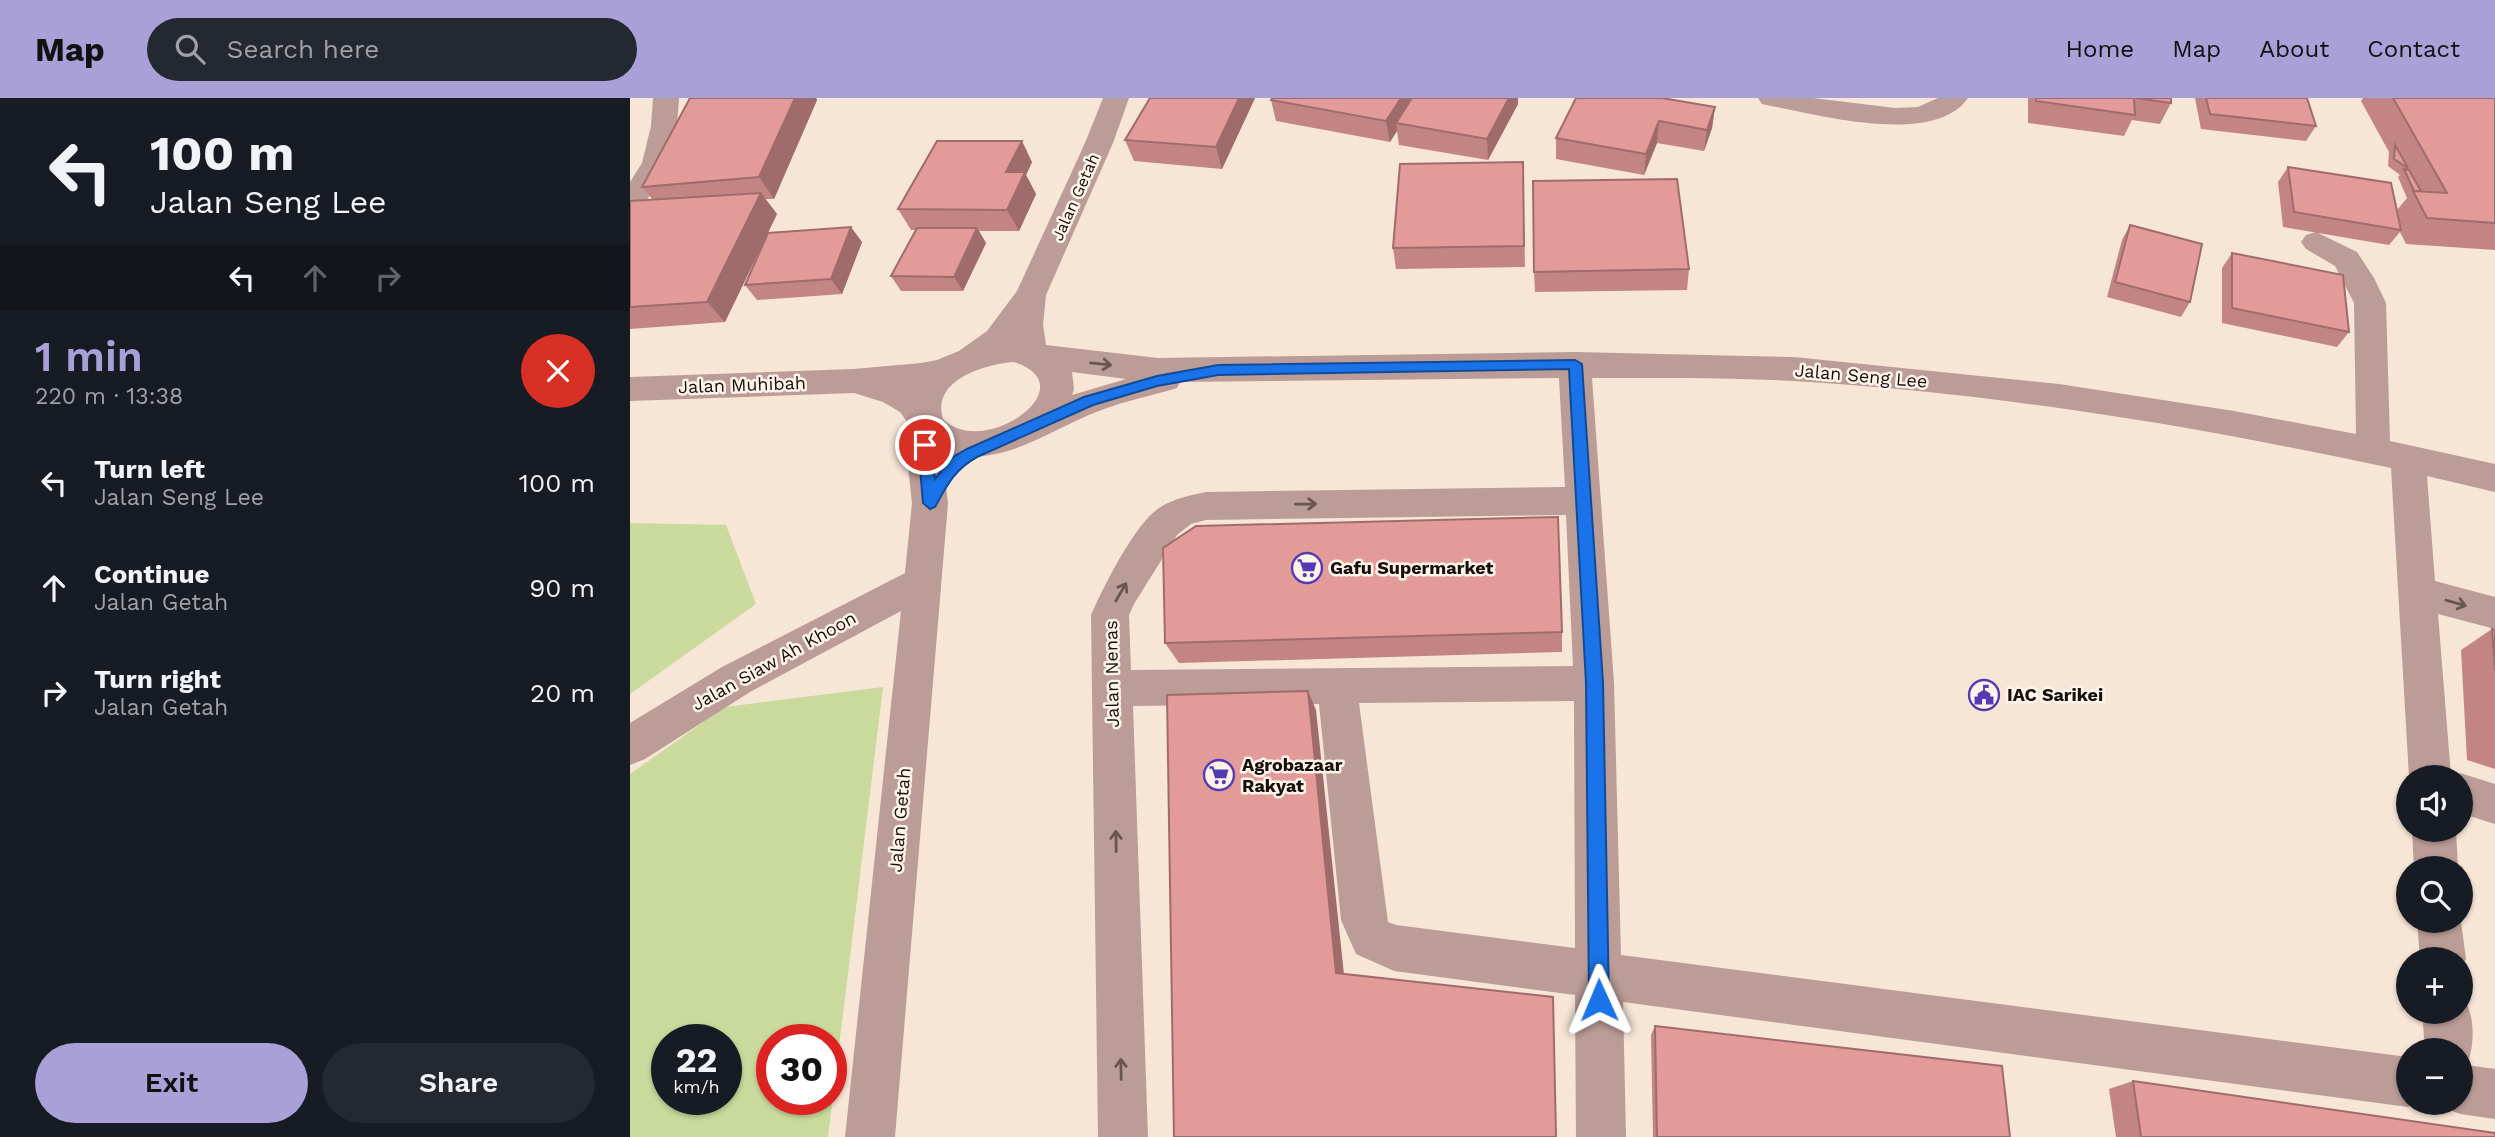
<!DOCTYPE html>
<html lang="en">
<head>
<meta charset="utf-8">
<style>
	body { margin:0; font-family:"Work Sans",sans-serif; background:#242831; color:#f1f3f6; height:100vh; display:flex; flex-direction:column; font-size:26px; white-space:nowrap }
	* { box-sizing:border-box; margin:0 }
	p { font-size:23px; color:#9ea1a6 }
	.icon { flex:none; width:38px; height:38px; fill:none; stroke:currentColor; stroke-width:2; stroke-linecap:round; stroke-linejoin:round }
	.map { position:relative; flex:1; overflow:hidden }
	.drawer { display:flex; flex-direction:column; background:#171b24; width:630px }
	.drawer>* { flex:none }
	.hud { background:#171b24; color:#f1f3f6; overflow:hidden }
	.fabs { position:absolute; left:1766px; top:667px; display:grid; gap:14px }
	.fabs a { display:grid; place-items:center; width:77px; height:77px; border-radius:50%; background:#171b24; box-shadow:0 2px 5px #0004; font-size:35px }
	.speed { position:absolute; left:21px; top:926px; display:flex; gap:14px; font-size:35px; font-weight:700; text-align:center }
	.speed>* { display:grid; place-content:center; width:91px; height:91px; border-radius:50%; background:#171b24; box-shadow:0 2px 5px #0004; line-height:1 }
	.speed small { font-size:18px; font-weight:400 }
	.speed .limit { border:10px solid #d22; background:#fff; color:#111 }
	.pin { position:absolute; display:grid; place-items:center; width:60px; height:60px; color:#fff; margin:-30px; border:4px solid #fff; border-radius:50%; box-shadow:0 2px 7px #0007 }
	.me { position:absolute; width:77px; margin:-38px; rotate:359deg; stroke-linejoin:round; filter:drop-shadow(0 0 5px #0008) }
	.turn { display:flex; align-items:center; gap:24px; height:147px; padding:0 35px; font-size:32px }
	.turn .icon { width:91px; height:91px; stroke-width:2.5 }
	.turn b { display:block; font-size:49px; line-height:60px }
	.lanes { display:flex; align-items:center; height:66px; padding:0 35px; background:#0003; justify-content:center; gap:35px; direction:ltr }
	.lanes .off { opacity:.35 }
	.round { display:grid; place-items:center; flex:none; width:74px; height:74px; border-radius:37px; background:#242831 }
	.summary { display:flex; align-items:center; justify-content:space-between; height:119px; padding:0 35px }
	h1 { font-size:42px; font-weight:600; line-height:52px; color:#a9a0d8 }
	.cta { display:flex; gap:14px; margin-top:auto; padding:14px 35px }
	.cta a { flex:1; height:80px; border-radius:42px; background:#a9a0d8; color:#111; font-size:28px; font-weight:600; line-height:80px; text-align:center }
	.cta a+a { background:#242831; color:#f1f3f6 }
	ul { padding:0; list-style:none }
	li { display:flex; align-items:center; gap:21px; height:105px; padding:0 35px }
	li div { flex:1 }
	li b { display:block; font-size:26px }
	li em { font-style:normal }
	header { display:flex; align-items:center; gap:42px; box-sizing:border-box; height:98px; padding:0 35px; background:#a9a0d8; color:#111 }
	header strong { font-size:33px }
	nav { display:flex; gap:38px; margin-inline-start:auto; font-size:24px }
	.search { width:490px; height:63px; background:#242831; display:flex; align-items:center; gap:18px; box-sizing:border-box; padding:0 24px; border-radius:38px; color:#9ea1a6; font-size:26px }
	main { display:flex; flex:1; min-height:0 }
	.map>svg:first-child { display:block }
</style>
</head>
<body>
<header>
<strong>Map</strong>
<div class="search"><svg class="icon" aria-label="search" viewBox="0 0 24 24"><circle cx="10" cy="10" r="6"/><path d="M15 15l6 6"/></svg>Search here</div>
<nav><a>Home</a><a>Map</a><a>About</a><a>Contact</a></nav>
</header>
<main>
<section class="drawer">
<div class="hud">
<div class="turn"><svg class="icon" aria-label="left" viewBox="0 0 24 24"><path d="M17 20v-9H6M10 6l-5 5 5 5"/></svg><div><b>100 m</b>Jalan Seng Lee</div></div>
<div class="lanes"><svg class="icon" aria-label="left" viewBox="0 0 24 24"><path d="M17 20v-9H6M10 6l-5 5 5 5"/></svg><svg class="icon off" aria-label="ahead" viewBox="0 0 24 24"><path d="M12 20V5M6 11l6-6 6 6"/></svg><svg class="icon off" aria-label="right" viewBox="0 0 24 24"><path d="M7 20v-9h11M14 6l5 5-5 5"/></svg></div>
</div>
<div class="summary"><div><h1>1 min</h1><p>220 m · 13:38</p></div><a class="round" style="background:#d93025;color:#fff"><svg class="icon" aria-label="close" viewBox="0 0 24 24"><path d="M6 6l12 12M18 6L6 18"/></svg></a></div>
<ul>
<li><svg class="icon" aria-label="left" viewBox="0 0 24 24"><path d="M17 20v-9H6M10 6l-5 5 5 5"/></svg><div><b>Turn left</b><p>Jalan Seng Lee</p></div><em>100 m</em></li>
<li><svg class="icon" aria-label="ahead" viewBox="0 0 24 24"><path d="M12 20V5M6 11l6-6 6 6"/></svg><div><b>Continue</b><p>Jalan Getah</p></div><em>90 m</em></li>
<li><svg class="icon" aria-label="right" viewBox="0 0 24 24"><path d="M7 20v-9h11M14 6l5 5-5 5"/></svg><div><b>Turn right</b><p>Jalan Getah</p></div><em>20 m</em></li>
</ul>
<div class="cta"><a>Exit</a><a>Share</a></div>
</section>
<div class="map">
<svg width="1865" height="1039" viewBox="0 0 1865 1039">
	<rect width="100%" height="100%" fill="#f7e5d6"/>
	<!-- green -->
	<path fill="#cada9c" fill-rule="evenodd" d="M0,425l96,2 30,79 -126,90z
		M253,589l-55,450h-198v-363l95,-67zM37,942h59v59h-59zM142,942h59v59h-59z"/>
	<g fill="none" stroke-linecap="round" stroke-linejoin="round">
		<!-- minor -->
		<path fill="#bb9c96" fill-rule="evenodd" d="M23,0h26l-2,28 -7,37 -30,48 -10,3v-32l12,-19 9,-37z
			M473,0h26l-16,45 -67,152 -3,30 3,20 112,13 417,-6 219,5 265,27 175,27 122,23 -2,-131 -19,-37 -29,-17 -5,-7 5,-7 10,-3 41,20 17,26 12,25 4,138 105,23v28l-68,-16 8,105 60,16v32l-57,-15 13,162 9,-3 35,11v40l-35,-11v-36h-51l-18,-309c-196,-42 -396,-75 -597,-87 -67,-4 -135,-3 -202,-3l22,305 7,272 787,102v45h10l-10,5 -785,-105 3,135h-50l-1,-142 -181,-24 -38,-17 -15,-34 -22,-216 -186,2 15,431h-50l-7,-522c13,-29 43,-90 68,-107 13,-9 32,-13 47,-16l359,-5 -6,-109 -379,4 -3,6c-26,8 -53,13 -78,23 -53,20 -98,59 -157,41l6,51 -53,634h-50l56,-526 -151,81 -105,67 -15,6v-42l92,-56 183,-94 7,-70 -4,-36v-44l-8,-11 -17,-10 -29,-9 -224,8v-24l224,-8 67,-6 16,-3 22,-9 28,-20 30,-40 68,-148zM384,264c75,24 -31,98 -71,57 -12,-39 42,-55 71,-57zM442,274l54,7 -54,16 2,-6zM936,417l7,151 -442,4 -2,-55 5,-11 43,-69 14,-11 15,-4zM944,603l1,247 -179,-23 -8,-3 -29,-219z
			M1128,0h55l82,10 23,-1 20,-9h30c-34,49 -149,17 -197,8l-9,-2z
			M1782,732h44l2,38h-44z
			M1830,816l6,45 -6,14v-14h-40l-3,-39h43z
			M1830,896c16,17 15,51 7,71l28,4v50l-35,-5 -18,-7 -1,-5h19v-52h-35l-3,-38h38z"/>
	</g>
	<!-- wall -->
	<path fill="#c38584" d="M60,0h126l1,2 -43,99h-9l12,15 -52,108 -95,7v-128l23,-1 -11,-13z
		M625,0l-33,71 -88,-8 -9,-21z
		M642,0h246v6l-30,56 -89,-15 -2,-14 -7,11 -114,-21 -5,-21z
		M1398,0h143v5l-11,21 -28,-4 -8,16 -96,-13z
		M1565,0h112l9,28 -10,15 -105,-12z
		M1733,0h132v152l-89,-6 -6,-12 -11,13 -106,-18 -5,-45 10,-15 109,43 10,-12 -9,-21 2,-2 -12,-9 1,-14 -28,-51z
		M1085,9l-3,21 -8,23 -47,-8 -13,32 -88,-16v-21z
		M402,64l-6,13 10,19 -17,37h-40l7,12 -23,48h-62l-10,-15 25,-46h-5l-13,-21z
		M893,64l2,105 -129,2 -3,-21z
		M1500,127l60,77 -9,15 -74,-20 15,-57z
		M232,144l-20,52 -85,6 -12,-15z
		M1602,155l117,79 -12,15 -115,-24v-55z
		M1059,171l-2,21 -152,2 -1,-20z
		M1862,531l3,1v139l-28,-9 -6,-110z
		M932,534v20l-383,11 -14,-20z
		M1025,928l355,111h-357l-2,-102z
		M1503,983l362,56h-379l-7,-48z"/>
	<!-- shaded-wall -->
	<path fill="#9f6c6b" d="M165,0h21l1,2 -43,99 -15,-22z
		M609,0h16l-33,71 -6,-22z
		M771,0h17l-22,25 1,8 -7,11 -4,-21z
		M879,0h9v6l-30,56 -1,-21z
		M1085,9l-3,21 -8,23 3,-21z
		M1029,23l-2,22 -13,32 2,-21z
		M392,43l10,21 -6,13 10,19 -17,37 -12,-21 -1,-38z
		M131,95l16,21 -52,108 -18,-20z
		M221,129l11,15 -20,52 -11,-15z
		M347,130l9,15 -23,48 -9,-14z
		M678,593l8,19 29,274 -9,-11z"/>
	<!-- building -->
	<path fill="#e39b99" stroke="#9f6c6b" stroke-width="2" d="M60,0h105l-36,79 -117,10z
		M520,0h89l-23,49 -91,-7z
		M642,0h129l-15,23 -115,-21z
		M782,0h97l-22,41 -91,-16z
		M946,0h86l53,9 -8,23 -48,-9 -13,33 -90,-16z
		M1406,0h98l1,17 -99,-14z
		M1506,0h35v5z
		M1576,0h101l9,28 -106,-12z
		M1763,0h102v125l-68,-5 -14,-27 34,2z
		M307,43h85l-16,31h19l-18,38 -109,-1z
		M1765,47l13,23 -14,-9z
		M893,64l1,84 -131,2 7,-84z
		M1658,69l103,16 10,47 -107,-18z
		M1774,71l5,1 12,21h-7z
		M1047,81l12,90 -155,3 -1,-91z
		M131,95l-54,109 -77,5v-106z
		M1500,127l72,19 -12,58 -75,-20z
		M221,129l-20,52 -86,6 23,-52z
		M287,130h60l-23,49 -63,-1z
		M1602,155l111,22 6,57 -117,-24z
		M928,419l4,115 -397,11 -2,-95 33,-22z
		M1862,531l3,1v40z
		M678,593l28,282 217,24 3,140h-382l-7,-442z
		M1025,928l347,40 8,71h-353z
		M1503,983l362,52v4h-354z"/>
	<!-- one-way arrows -->
	<defs><path id="oneway-shaft" d="M-6 0H5M1.5-3L5.5 0L1.5 3" fill="none" stroke-width="1.6" stroke-linecap="round" stroke-linejoin="round" transform="scale(1.75)"/></defs>
	<g stroke="#685650">
		<use href="#oneway-shaft" transform="translate(471 266) rotate(6)"/>
		<use href="#oneway-shaft" transform="translate(676 406) rotate(-1)"/>
		<use href="#oneway-shaft" transform="translate(491 494) rotate(-60)"/>
		<use href="#oneway-shaft" transform="translate(1826 505) rotate(16)"/>
		<use href="#oneway-shaft" transform="translate(486 743) rotate(-91)"/>
		<use href="#oneway-shaft" transform="translate(491 971) rotate(-91)"/>
	</g>
	<!-- route -->
	<path fill="#1a73e8" stroke="#114b97" stroke-width="2" d="M945,262l7,4 21,319 6,317 -3,7 -7,3 -7,-3 -3,-7 -3,-317 -17,-314 -351,6 -61,11 -64,19 -116,52c-22,12 -30,28 -42,50l-5,2 -7,-6 -5,-58 2,-4h10l2,4 3,34 16,-21 16,-9 117,-52 73,-21 61,-11z"/>
	<!-- icons -->
	<defs>
		<g id="supermarket-ring" transform="scale(1.575)"><circle r="9.5" fill="#fff3ea" stroke="#523bb3" stroke-width="1.5"/><path d="M-6-5.5h2.5l.6 2H6L4.5 2H-2.5L-4.4-4H-6ZM-1.5 3.2a1.3 1.3 0 1 0 .1 0ZM3 3.2a1.3 1.3 0 1 0 .1 0Z" fill="#523bb3"/></g>
		<g id="civic-ring" transform="scale(1.575)"><circle r="9.5" fill="#fff3ea" stroke="#523bb3" stroke-width="1.5"/><path d="M-.6-6.5H3V-4.5H.6V-3L4-1V1h2V6H-6V1h2V-1L-.6-3ZM-1.2 2.5V6h2.4V2.5Z" fill="#523bb3"/></g>
	</defs>
	<g fill-rule="evenodd">
		<use href="#supermarket-ring" x="677" y="470"/>
		<use href="#civic-ring" x="1354" y="597"/>
		<use href="#supermarket-ring" x="589" y="677"/>
	</g>
	<g text-anchor="middle" stroke-width="5" stroke-linejoin="round" paint-order="stroke">
		<!-- far-street labels -->
		<g font-size="16" fill="#16100b" stroke="#fff3ea">
			<text transform="translate(445 99) rotate(-66)" y="6">Jalan Getah</text>
		</g>
		<!-- street labels -->
		<g font-size="18" fill="#16100b" stroke="#fff3ea">
			<text transform="translate(1231 278) rotate(5)" y="6">Jalan Seng Lee</text>
			<text transform="translate(112 287) rotate(-2)" y="6">Jalan Muhibah</text>
			<text transform="translate(144 563) rotate(-29)" y="6">Jalan Siaw Ah Khoon</text>
			<text transform="translate(482 576) rotate(-91)" y="6">Jalan Nenas</text>
			<text transform="translate(270 722) rotate(-85)" y="6">Jalan Getah</text>
		</g>
		<!-- poi labels -->
		<g font-size="18" font-weight="bold" fill="#16100b" stroke="#fff3ea" text-anchor="start">
			<text x="700" y="476">Gafu Supermarket</text>
			<text x="1377" y="603">IAC Sarikei</text>
			<text x="612" y="673">Agrobazaar<tspan x="612" dy="21">Rakyat</tspan></text>
		</g>
	</g>
</svg>
<div class="fabs">
<a><svg class="icon" aria-label="sound" viewBox="0 0 24 24"><path d="M4 9h4l5-4v14l-5-4H4zM17 9q2 3 0 6"/></svg></a>
<a><svg class="icon" aria-label="search" viewBox="0 0 24 24"><circle cx="10" cy="10" r="6"/><path d="M15 15l6 6"/></svg></a>
<a>+</a>
<a>−</a>
</div>
<div class="speed"><div>22<small>km/h</small></div><div class="limit">30</div></div>
<div class="pin" style="left:295px;top:347px;background:#d93025"><svg class="icon" aria-label="arrive" viewBox="0 0 24 24"><path d="M6 21V4h12l-3 4 3 4H6"/></svg></div>
<svg class="me" style="left:969px;top:902px" viewBox="-20 -20 40 40"><path d="M0-17L14 15 0 8-14 15z" fill="#1a73e8" stroke="#fff" stroke-width="4"/></svg>
</div>
</main>
</body>
</html>
